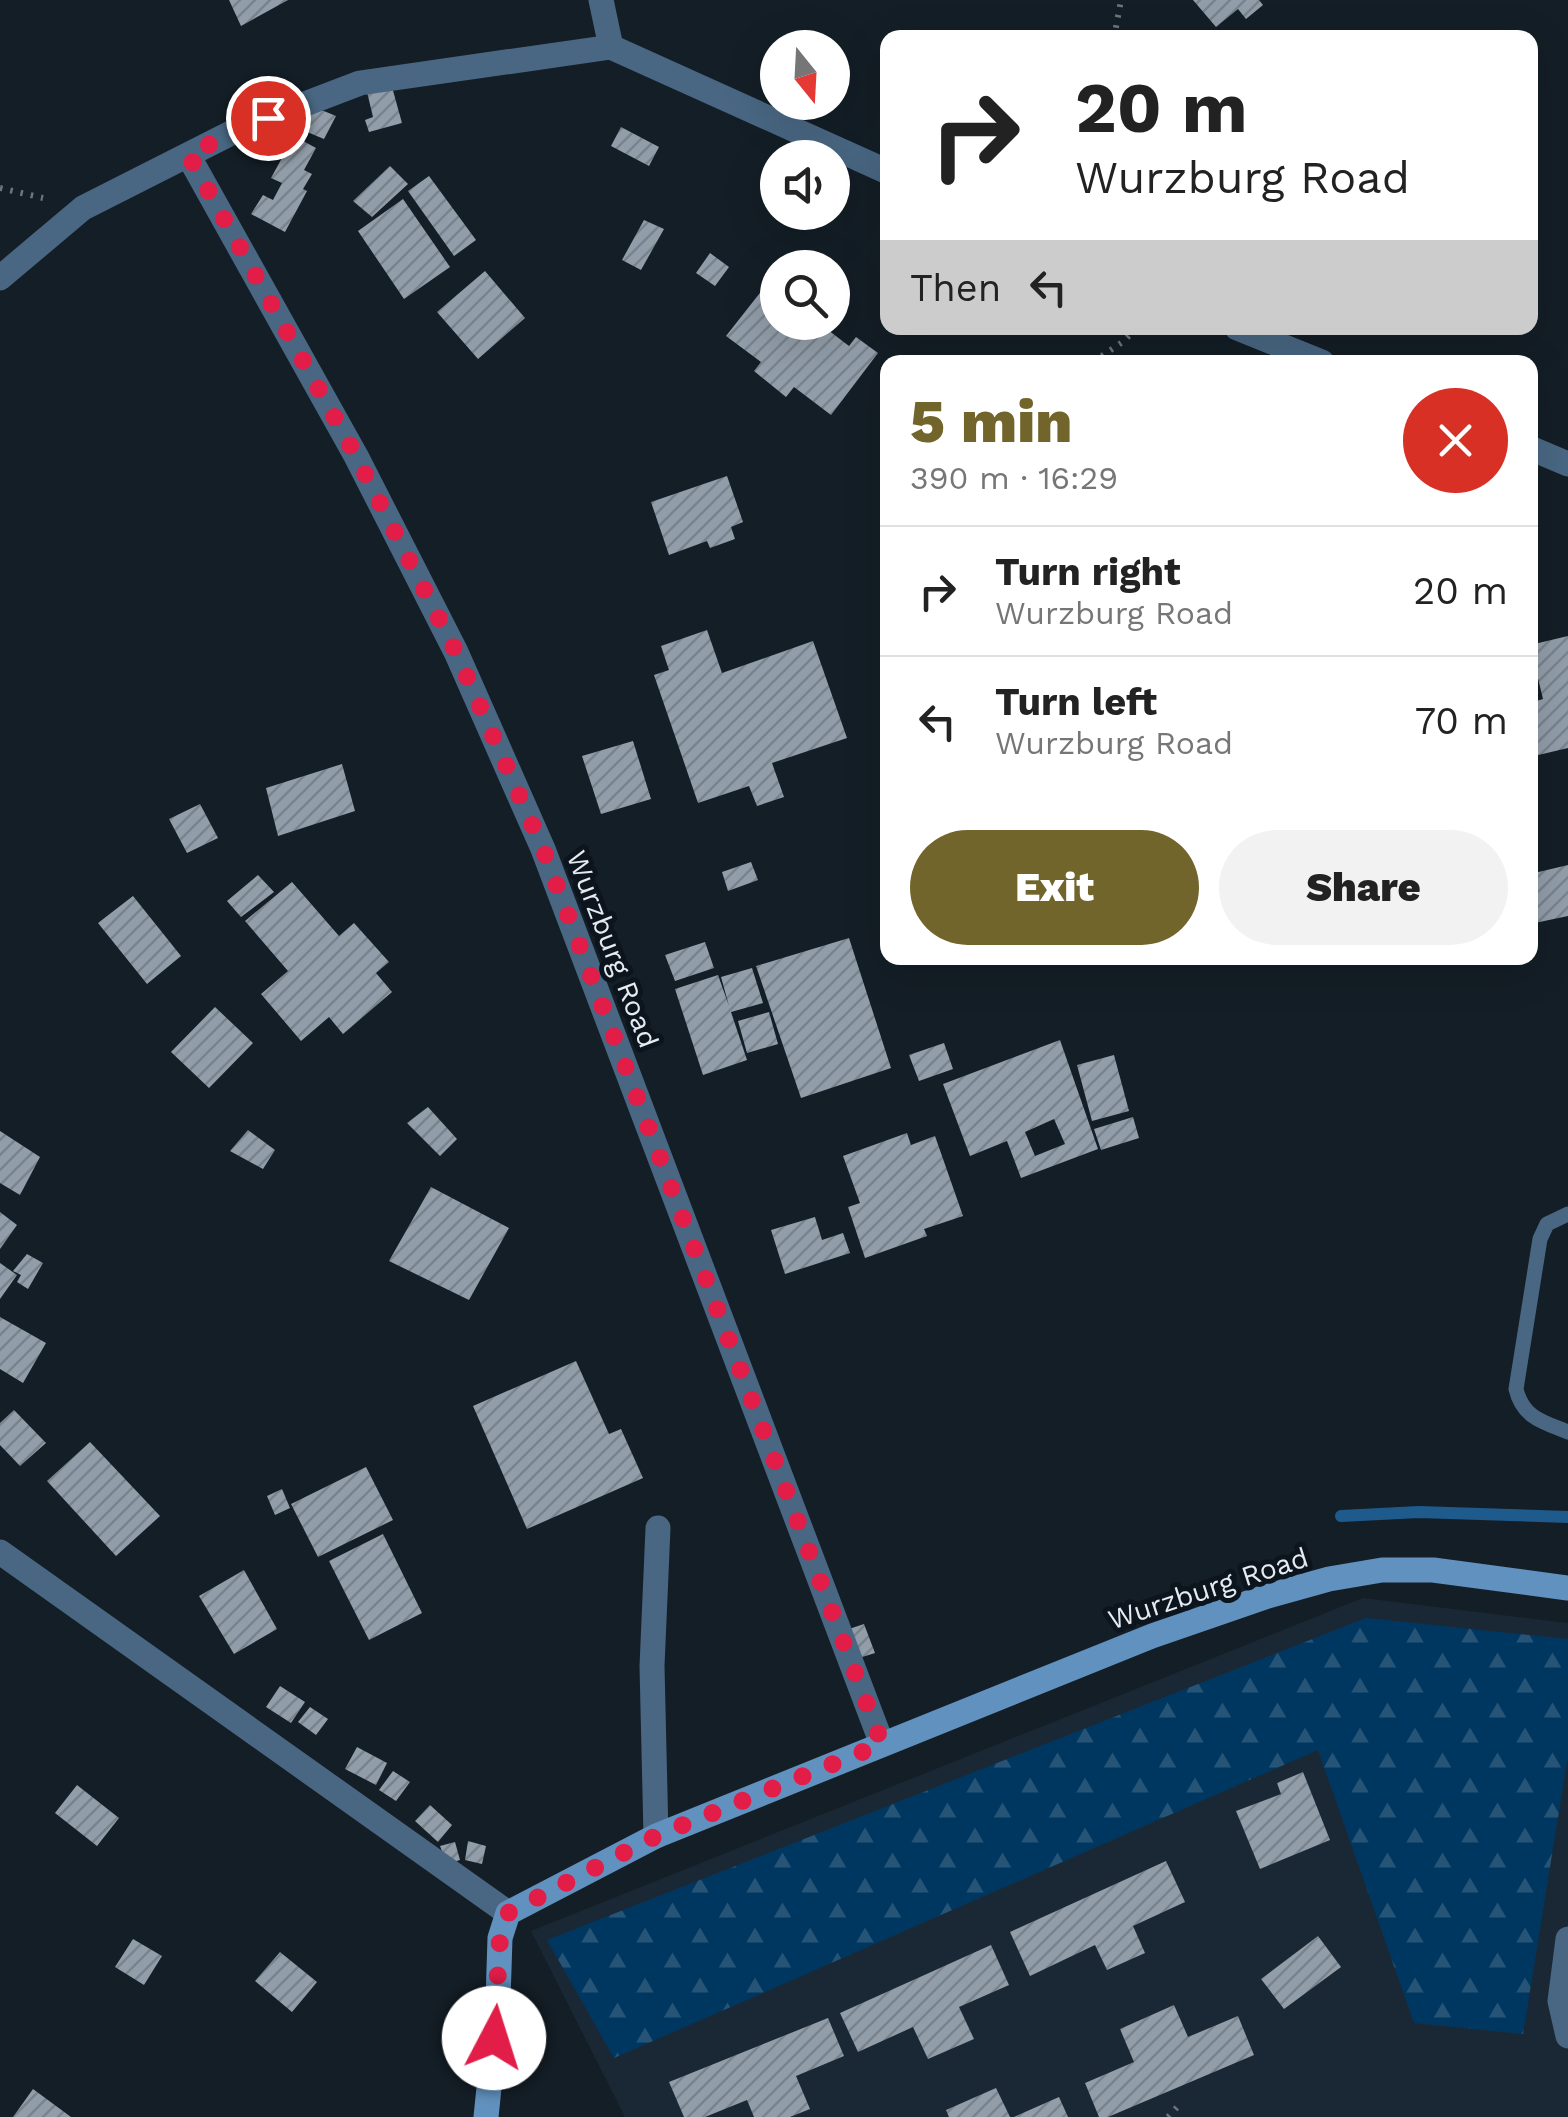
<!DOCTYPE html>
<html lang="en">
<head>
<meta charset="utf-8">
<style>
	body { margin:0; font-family:"Work Sans",sans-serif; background:#f2f2f2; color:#222; height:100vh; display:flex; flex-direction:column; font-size:38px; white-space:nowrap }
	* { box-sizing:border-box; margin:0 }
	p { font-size:32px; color:#767676 }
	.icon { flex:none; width:55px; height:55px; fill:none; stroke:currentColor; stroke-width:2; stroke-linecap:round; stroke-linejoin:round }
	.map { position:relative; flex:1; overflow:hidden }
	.panel { position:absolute; left:880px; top:355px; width:658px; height:610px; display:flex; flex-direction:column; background:#fff; border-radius:20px; box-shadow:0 10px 40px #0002 }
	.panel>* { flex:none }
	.top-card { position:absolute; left:880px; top:30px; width:658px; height:305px; border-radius:20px; box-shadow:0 10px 40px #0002; background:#fff; color:#222; overflow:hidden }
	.needle { width:65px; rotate:162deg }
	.tools { position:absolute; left:760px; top:30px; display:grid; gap:20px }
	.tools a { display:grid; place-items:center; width:90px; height:90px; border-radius:50%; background:#fff; box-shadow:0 10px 40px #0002; font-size:50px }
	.pin { position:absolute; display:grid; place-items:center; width:85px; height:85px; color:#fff; margin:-42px; border:5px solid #fff; border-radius:50%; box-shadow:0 2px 10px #0007 }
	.me { position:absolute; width:110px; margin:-55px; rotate:5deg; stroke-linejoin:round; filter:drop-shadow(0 0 8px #0008) }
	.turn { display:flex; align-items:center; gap:35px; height:210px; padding:0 30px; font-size:45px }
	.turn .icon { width:130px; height:130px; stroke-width:2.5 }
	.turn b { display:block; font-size:70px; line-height:85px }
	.then { display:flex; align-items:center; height:95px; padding:0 30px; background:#0003; gap:20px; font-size:38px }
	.round { display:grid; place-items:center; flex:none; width:105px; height:105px; border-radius:52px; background:#f2f2f2 }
	.headline { display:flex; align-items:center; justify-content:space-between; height:170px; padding:0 30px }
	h1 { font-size:60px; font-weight:800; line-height:75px; color:#71652b }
	.cta { display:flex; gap:20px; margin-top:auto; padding:20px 30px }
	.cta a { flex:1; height:115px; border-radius:60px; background:#71652b; color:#fff; font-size:40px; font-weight:800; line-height:115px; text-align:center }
	.cta a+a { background:#f2f2f2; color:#222 }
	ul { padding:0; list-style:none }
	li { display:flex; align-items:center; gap:30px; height:130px; padding:0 30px; border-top:2px solid #e0e0e0 }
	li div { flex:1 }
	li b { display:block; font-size:38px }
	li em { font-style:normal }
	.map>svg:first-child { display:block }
</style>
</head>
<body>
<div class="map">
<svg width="1568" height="2117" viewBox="0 0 1568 2117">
	<defs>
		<pattern id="forest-firs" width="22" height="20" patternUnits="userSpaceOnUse" patternTransform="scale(2.5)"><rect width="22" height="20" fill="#003760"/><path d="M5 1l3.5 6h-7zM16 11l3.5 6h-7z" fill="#255477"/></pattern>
		<pattern id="building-hatch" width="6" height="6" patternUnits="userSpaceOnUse" patternTransform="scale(2.5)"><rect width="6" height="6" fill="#919da9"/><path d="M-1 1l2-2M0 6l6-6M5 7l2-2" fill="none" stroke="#7a838c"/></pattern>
	</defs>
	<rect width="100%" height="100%" fill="#141e26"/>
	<!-- built -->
	<path fill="#1a2835" d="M1363,1598l205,25v494h-943l-94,-186z"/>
	<!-- forest -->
	<path fill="url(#forest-firs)" d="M1366,1618l202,21v117l-45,278 -109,-11 -96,-273 -704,308 -67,-118z"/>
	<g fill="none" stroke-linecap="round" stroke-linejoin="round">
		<!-- stream -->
		<path stroke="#1e5a8c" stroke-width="12" d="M1341,1516l78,-4 149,5"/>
	</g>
	<!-- building -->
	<path fill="url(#building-hatch)" fill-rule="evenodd" d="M229,0h59l-47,26z
		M1193,0h66l4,5 -17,14 -8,-10 -22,18z
		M392,87l10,36 -33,9 -4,-12 8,-3 -6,-25z
		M307,104l29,12 -12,23 -29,-12z
		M621,127l38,20 -10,19 -38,-20z
		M294,136l22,12 -12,22 8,4 -9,15 4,2 -22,41 -34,-18 12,-19 10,5 9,-17 -11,-5z
		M390,166l18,18 -36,33 -19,-16z
		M429,176l47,64 -22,16 -46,-65z
		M403,199l47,68 -46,32 -46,-68z
		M644,220l20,9 -23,41 -19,-10z
		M710,253l19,14 -14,19 -19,-13z
		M485,271l40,47 -47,41 -41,-47z
		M774,275l4,3v44h55l-5,8 21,16 7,-9 22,16 -47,62 -37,-28 -8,10 -32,-26 7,-9 -35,-26z
		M727,476l16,46 -12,5 4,12 -25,9 -3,-7 -38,14 -18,-53z
		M707,630l15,43 91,-32 34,97 -75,25 12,34 -27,9 -8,-20 -51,17 -44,-128 15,-5 -8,-24z
		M1568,636v112l-38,9v-54l13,-4 -13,-54z
		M633,741l18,58 -50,15 -19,-58z
		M342,764l13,47 -77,25 -12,-48z
		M200,804l18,34 -31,15 -18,-34z
		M751,862l7,18 -30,11 -6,-19z
		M1568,865v51l-38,8v-50z
		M258,875l16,17 -33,25 -14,-16z
		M292,882l47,54 15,-13 35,39 -13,11 16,19 -49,42 -14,-17 -28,24 -40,-47 27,-23 -43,-50z
		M133,896l48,60 -34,28 -49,-61z
		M849,938l42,130 -90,30 -45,-132z
		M705,942l9,26 -39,13 -10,-26z
		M752,968l11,35 -32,9 16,48 -44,15 -28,-86 43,-14 11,31 -8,-29z
		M215,1007l38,36 -44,45 -38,-36z
		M769,1012l9,32 -31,9 -9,-32z
		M1060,1040l38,109 -77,29 -14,-37 -37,15 -27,-72zM1054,1119l11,25 -30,12 -10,-24z
		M944,1043l9,26 -34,12 -10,-26z
		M1114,1055l15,56 -37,10 -15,-56z
		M428,1107l29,32 -17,17 -33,-33z
		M1133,1117l6,21 -38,12 -7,-21z
		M248,1130l27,20 -12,19 -33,-18z
		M0,1131l40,26 -20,38 -20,-12z
		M907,1133l4,12 24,-9 28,80 -39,13 3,7 -62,22 -17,-51 12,-4 -17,-47z
		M431,1187l78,41 -40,72 -80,-39z
		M0,1212l17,13 -17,24z
		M815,1217l7,23 21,-7 7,20 -65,21 -14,-44z
		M27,1254l16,9 -15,26 -11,-7 4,-7 -8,-4z
		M0,1263l17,12 -17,24z
		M0,1317l46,26 -23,40 -23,-14z
		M576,1361l33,73 12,-5 22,49 -116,51 -54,-123z
		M14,1410l32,33 -26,23 -20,-21v-22z
		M90,1442l70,74 -44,40 -69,-75z
		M366,1467l27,53 -75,37 -27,-53z
		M282,1489l8,19 -15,7 -8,-19z
		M383,1534l39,79 -53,27 -40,-79z
		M244,1570l33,59 -43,25 -35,-58z
		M864,1624l11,29 -16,5 -10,-29z
		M280,1686l25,16 -14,21 -25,-16z
		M310,1707l18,12 -12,16 -18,-13z
		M357,1747l30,16 -11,22 -31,-16z
		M393,1771l17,11 -14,19 -17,-11z
		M1303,1772l27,68 -70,29 -24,-58 45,-17 -4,-11z
		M77,1785l42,33 -22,28 -42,-33z
		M430,1805l22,20 -14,17 -23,-21z
		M468,1841l18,5 -4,18 -17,-4z
		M455,1842l5,18 -13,4 -7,-18z
		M1166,1861l19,41 -52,24 12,27 -38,17 -12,-25 -65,31 -20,-44z
		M1318,1936l23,31 -57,42 -23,-30z
		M133,1939l29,17 -18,29 -29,-18z
		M991,1945l18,40 -50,22 15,32 -46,20 -15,-32 -55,25 -18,-39z
		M280,1952l37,30 -25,30 -37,-31z
		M1174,2005l14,32 50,-21 16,39 -146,62h-9l-14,-34 49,-21 -14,-33z
		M828,2018l16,38 -48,20 14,33 -20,8h-36l-7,-17 -42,17h-21l-15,-35z
		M996,2088l14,29h-61l-3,-7z
		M33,2089l38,28h-58z
		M1059,2097l9,20h-54z"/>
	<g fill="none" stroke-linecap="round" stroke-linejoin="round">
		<!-- path -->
		<path stroke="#6d757c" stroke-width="6" stroke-dasharray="2.5 8" stroke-linecap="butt" d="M1114,38l7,-38
			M0,188l43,10
			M1093,362l31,-21 12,-13
			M1168,2117l11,-12"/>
		<!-- lane -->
		<path stroke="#496783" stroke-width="15" d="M1568,1214l-21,10 -7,15 -24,150c7,29 27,33 52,43"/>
		<!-- street -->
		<path stroke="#496783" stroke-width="25" d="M601,0l10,47
			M188,155l168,301 100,196 87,197 339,895
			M0,278l83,-70 154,-78 123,-47 251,-36 277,125
			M1237,328l85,34
			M1530,448l38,16
			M0,1552l508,361
			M656,1836l-4,-170 6,-138
			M1568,1939l-8,62 8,35"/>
		<!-- secondary -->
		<path stroke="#6192bf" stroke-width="25" d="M486,2117l12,-117 2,-62 8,-25 148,-77 496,-200 116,-40 61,-17 53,-9h51l135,18"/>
	</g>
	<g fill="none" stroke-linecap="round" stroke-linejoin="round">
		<!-- route -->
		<path stroke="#e11d48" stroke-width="18" stroke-dasharray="0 32.4" d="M268,118l-80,36 168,302 100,196 87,197 339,895 -226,92 -148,77 -8,25 -6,100"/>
	</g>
	<g text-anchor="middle" stroke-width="10" stroke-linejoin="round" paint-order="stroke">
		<!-- street labels -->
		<g font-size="28" fill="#e5ebf1" stroke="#0c141d">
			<text transform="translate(613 949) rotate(69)" y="10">Wurzburg Road</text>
			<text transform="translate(1208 1588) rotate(-18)" y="10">Wurzburg Road</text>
		</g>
	</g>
</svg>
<div class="tools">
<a><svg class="needle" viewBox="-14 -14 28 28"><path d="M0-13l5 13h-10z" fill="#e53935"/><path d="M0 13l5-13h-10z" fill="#767676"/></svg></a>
<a><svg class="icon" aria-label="sound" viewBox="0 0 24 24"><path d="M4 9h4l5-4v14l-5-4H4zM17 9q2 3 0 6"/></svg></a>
<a><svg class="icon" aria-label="search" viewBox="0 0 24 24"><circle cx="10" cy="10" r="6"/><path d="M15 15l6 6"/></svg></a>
</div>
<div class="pin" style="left:268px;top:118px;background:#d93025"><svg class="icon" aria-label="arrive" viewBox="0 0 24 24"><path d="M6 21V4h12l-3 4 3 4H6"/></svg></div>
<svg class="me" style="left:494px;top:2038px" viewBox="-20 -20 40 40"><circle r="19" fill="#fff"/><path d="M0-13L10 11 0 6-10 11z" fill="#e11d48"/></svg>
<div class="top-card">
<div class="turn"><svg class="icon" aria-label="right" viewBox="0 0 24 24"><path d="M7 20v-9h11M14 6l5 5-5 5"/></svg><div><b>20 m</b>Wurzburg Road</div></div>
<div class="then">Then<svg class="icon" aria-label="left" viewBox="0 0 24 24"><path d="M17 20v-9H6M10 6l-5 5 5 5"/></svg></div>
</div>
<section class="panel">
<div class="headline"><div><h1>5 min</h1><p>390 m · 16:29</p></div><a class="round" style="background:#d93025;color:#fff"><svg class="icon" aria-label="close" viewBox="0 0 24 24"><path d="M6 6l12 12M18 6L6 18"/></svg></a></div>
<ul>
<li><svg class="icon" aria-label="right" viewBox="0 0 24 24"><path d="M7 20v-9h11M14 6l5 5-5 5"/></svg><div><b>Turn right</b><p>Wurzburg Road</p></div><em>20 m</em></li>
<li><svg class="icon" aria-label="left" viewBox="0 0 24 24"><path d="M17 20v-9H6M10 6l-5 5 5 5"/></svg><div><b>Turn left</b><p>Wurzburg Road</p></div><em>70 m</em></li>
</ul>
<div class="cta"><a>Exit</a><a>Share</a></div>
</section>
</div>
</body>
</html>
